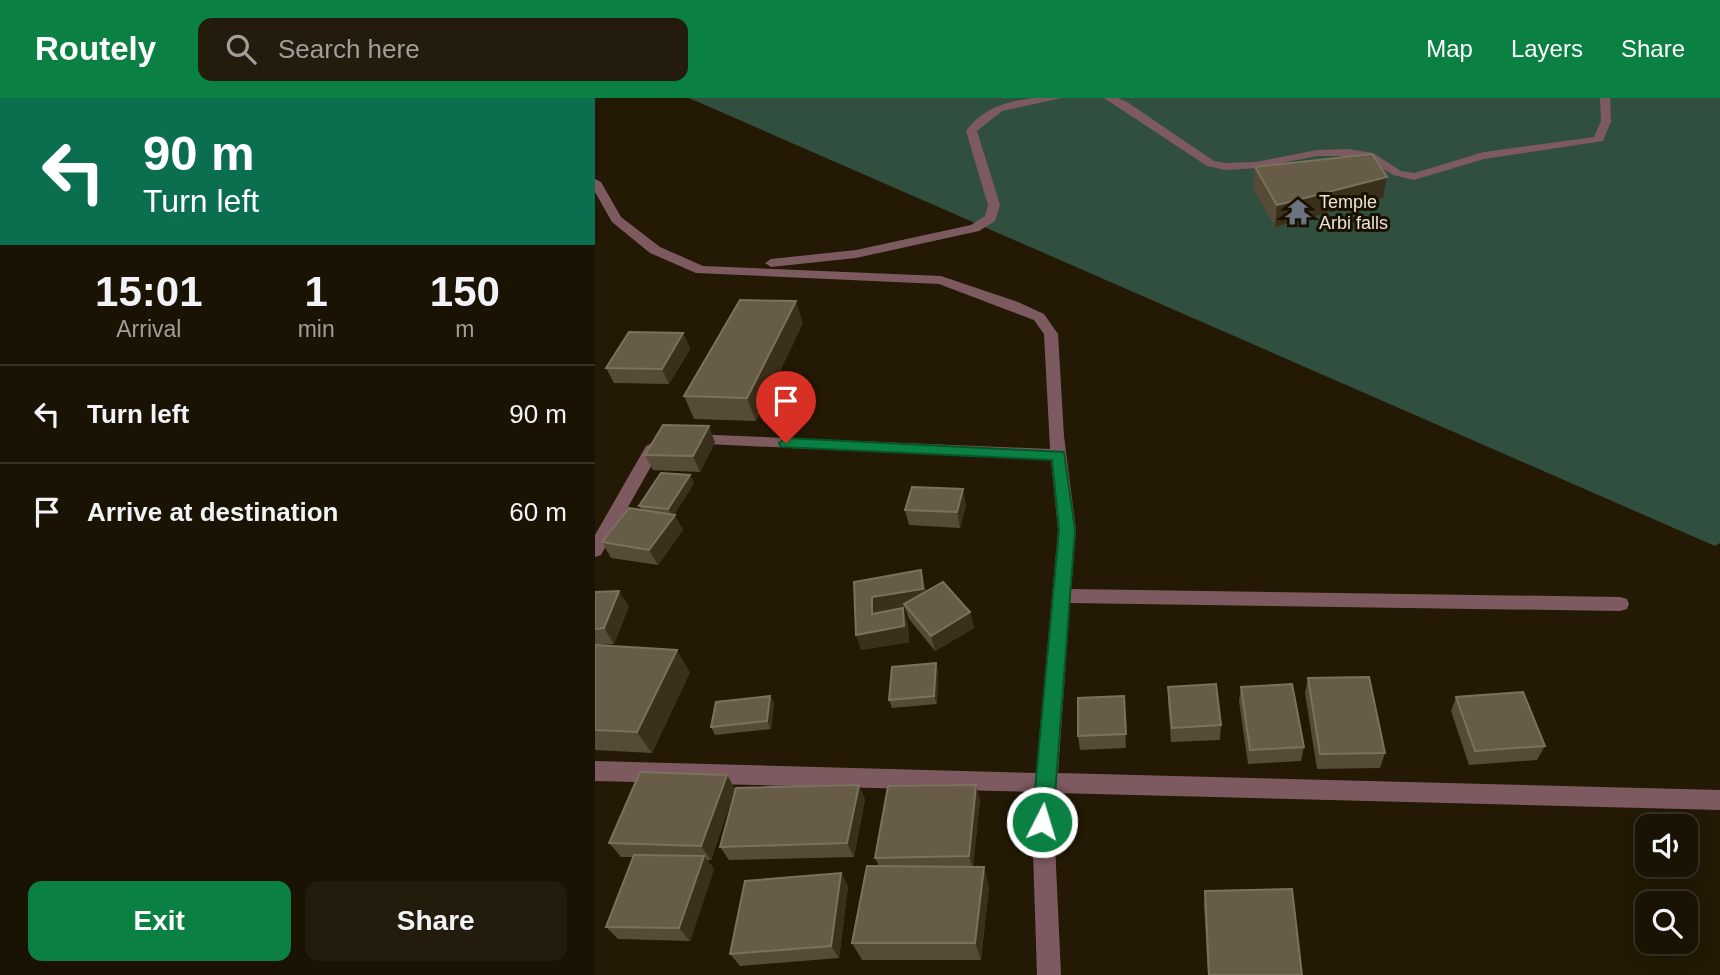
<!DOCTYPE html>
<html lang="en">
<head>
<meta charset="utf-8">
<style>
	body { margin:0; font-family:Arial,sans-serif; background:#231c0d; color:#f1f3f6; height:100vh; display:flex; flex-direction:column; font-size:26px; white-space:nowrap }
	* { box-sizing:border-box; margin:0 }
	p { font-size:23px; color:#9f9e9a }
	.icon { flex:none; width:38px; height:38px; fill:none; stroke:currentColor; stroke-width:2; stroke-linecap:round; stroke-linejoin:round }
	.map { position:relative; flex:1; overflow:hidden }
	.drawer { display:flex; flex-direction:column; background:#1a1303; width:595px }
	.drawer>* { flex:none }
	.guide { background:#0b6e4f; color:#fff; overflow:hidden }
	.tools { position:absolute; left:1040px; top:716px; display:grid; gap:14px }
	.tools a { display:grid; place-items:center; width:63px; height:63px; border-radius:14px; background:#1a1303; box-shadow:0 4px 18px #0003,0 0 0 2px #383225; font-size:35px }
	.pin { position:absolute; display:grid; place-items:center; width:60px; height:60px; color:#fff; margin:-72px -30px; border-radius:50% 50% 50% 0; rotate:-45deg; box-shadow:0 0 7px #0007 }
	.pin .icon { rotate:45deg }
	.me { position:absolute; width:77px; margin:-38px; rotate:5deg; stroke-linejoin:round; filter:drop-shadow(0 0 5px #0008) }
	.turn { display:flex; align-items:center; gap:24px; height:147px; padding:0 28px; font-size:32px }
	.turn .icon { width:91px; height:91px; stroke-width:2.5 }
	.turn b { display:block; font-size:49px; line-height:60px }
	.eta { display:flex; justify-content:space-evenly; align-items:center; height:119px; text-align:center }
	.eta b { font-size:42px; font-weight:700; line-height:49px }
	.button { display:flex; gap:14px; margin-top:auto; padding:14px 28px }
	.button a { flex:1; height:80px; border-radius:14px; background:#0b8043; color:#fff; font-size:28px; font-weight:700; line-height:80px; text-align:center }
	.button a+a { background:#231c0d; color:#f1f3f6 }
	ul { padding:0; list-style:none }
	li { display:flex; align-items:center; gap:21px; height:98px; padding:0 28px; border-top:2px solid #383225 }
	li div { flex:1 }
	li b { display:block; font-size:26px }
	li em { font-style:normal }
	header { display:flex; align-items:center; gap:42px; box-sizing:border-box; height:98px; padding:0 35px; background:#0b8043; color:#fff }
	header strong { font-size:33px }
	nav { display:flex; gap:38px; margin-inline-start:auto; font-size:24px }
	.search { width:490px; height:63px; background:#231c0d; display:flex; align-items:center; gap:18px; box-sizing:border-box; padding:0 24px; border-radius:14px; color:#9f9e9a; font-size:26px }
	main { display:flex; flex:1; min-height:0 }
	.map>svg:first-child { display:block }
</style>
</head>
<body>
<header>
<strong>Routely</strong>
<div class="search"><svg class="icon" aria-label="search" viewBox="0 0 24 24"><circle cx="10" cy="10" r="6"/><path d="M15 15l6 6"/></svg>Search here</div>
<nav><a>Map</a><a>Layers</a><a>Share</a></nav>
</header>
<main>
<section class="drawer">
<div class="guide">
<div class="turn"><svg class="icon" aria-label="left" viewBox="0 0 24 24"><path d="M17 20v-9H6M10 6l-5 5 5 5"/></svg><div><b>90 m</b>Turn left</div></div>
</div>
<div class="eta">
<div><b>15:01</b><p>Arrival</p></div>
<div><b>1</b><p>min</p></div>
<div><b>150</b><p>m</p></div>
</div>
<ul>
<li><svg class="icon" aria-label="left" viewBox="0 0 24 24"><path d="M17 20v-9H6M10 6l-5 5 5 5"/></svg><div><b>Turn left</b></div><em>90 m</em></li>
<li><svg class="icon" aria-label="arrive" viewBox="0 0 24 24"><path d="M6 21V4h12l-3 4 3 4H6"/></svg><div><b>Arrive at destination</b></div><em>60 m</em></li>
</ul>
<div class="button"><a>Exit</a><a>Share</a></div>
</section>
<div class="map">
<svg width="1125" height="877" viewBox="0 0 1125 877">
	<rect width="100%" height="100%" fill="#231904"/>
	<!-- forest -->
	<path fill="#314f3f" d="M94,0h1031v445l-5,3z"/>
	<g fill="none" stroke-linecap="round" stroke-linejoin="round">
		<!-- minor -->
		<path fill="#7d5a5f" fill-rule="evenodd" d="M438,0h29l-60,13 -25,20 23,74 -5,16 -16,10 -123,27 -85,9 -6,-4 6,-4 85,-9 115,-25 14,-9 3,-11 -22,-74c17,-23 40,-29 67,-33z
			M509,0h14l9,4 87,59 12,2 30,-1 61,-12 31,-1 25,4 28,18 13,2 70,-21 110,-15 7,-16 -1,-23h10l1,23 -8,20 -119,18 -70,21 -21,-5 -27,-17 -18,-2h-31l-61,12 -30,2 -19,-4z
			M0,81l6,3 20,35 39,30 43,19 238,10 77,26 26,12 14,20 6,102 12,94 -5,59 549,8 7,2 2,5 -2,5 -7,2 -550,-8 -12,170 662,17v20l-664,-17 -2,29 7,153h-24l-5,-153 3,-30 -440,-11v-20l441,12 22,-243 -7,-70 -366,-17 -2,-4 2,-4 6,-1 359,15 -6,-115 -10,-14 -95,-36 -243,-11 -46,-20 -38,-31 -17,-30z
			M69,339l8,5 -14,12 -57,101 -6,2v-22l51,-89z"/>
	</g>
	<!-- wall -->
	<path fill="#564b36" d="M660,69l128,31 -108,29 -22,-39z
		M208,225l-47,98 -62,-2 -10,-23z
		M88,235l7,16 -21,35 -55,-1 -8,-15z
		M120,344l-15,30 -47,-2 -8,-15z
		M95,377l4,8 -20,32 9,15 -25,35 -47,-7 -9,-16 39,-33 -2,-3z
		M371,407l-6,23 -51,-3 -4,-15z
		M326,472l5,21 44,21 4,16 -39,23 -26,-32 -4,-11 -28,5 31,11 1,18 -48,8 -7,-68z
		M0,494l34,14 -15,38 -19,1z
		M0,547l95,27 -38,81 -57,-3z
		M343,572l-1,34 -45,4 -3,-8z
		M713,580l77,75 -5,15 -63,1 -12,-76z
		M573,589l53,38 -1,15 -49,2 -3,-40z
		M646,589l63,60 -3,14 -53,3 -9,-63z
		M175,598l4,7 -3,26 -56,6 -4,-8z
		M529,598l2,52 -46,2 -2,-14z
		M861,599l89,49 -8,14 -68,5 -18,-54z
		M132,677l8,14 -24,71h-4l7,9 -24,72 -72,-2 -12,-12 27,-70h-12l-12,-14z
		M270,701l-11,58 -125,3 -9,-13z
		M385,701l-7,68 16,19 -8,74h-119l-10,-17 27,-77 -4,-8z
		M246,775l7,13 -9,72 -99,8 -10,-12z
		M610,793l97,84h-94l-4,-71z"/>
	<!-- shaded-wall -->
	<path fill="#3b301b" d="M792,79l-4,21 -108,29 2,-22z
		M201,203l7,22 -47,98 -9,-23z
		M88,235l7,16 -21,35 -7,-15z
		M114,328l6,16 -15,30 -7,-16z
		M95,377l4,8 -21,34 -5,-8z
		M368,391l3,16 -6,23 -3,-16z
		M80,417l8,15 -25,35 -9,-15z
		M326,472l4,16 2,18h-23l1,4 -28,5v17l-5,-16v-17z
		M24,493l10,15 -15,38 -10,-16z
		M308,510l5,16 1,18 -48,8 -5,-15z
		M375,514l4,16 -39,23 -4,-15z
		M82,552l13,22 -38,81 -15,-21z
		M341,565l2,7 -1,34 -3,-8z
		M175,598l4,7 -3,26 -4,-8z
		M132,677l8,14 -24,71 -10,-14z
		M264,687l6,14 -11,58 -7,-14z
		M381,687l4,14 -7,70 -4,-13z
		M109,758l10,13 -24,72 -11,-13z
		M389,769l5,19 -8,74 -6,-17z
		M246,775l7,13 -9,72 -8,-12z"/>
	<!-- building -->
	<path fill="#665c47" stroke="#7b715e" stroke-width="2" d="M777,56l15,23 -110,28 -22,-38z
		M145,202l56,1 -49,97 -63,-2z
		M34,234l54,1 -21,36 -56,-1z
		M68,327l46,1 -16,30 -48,-1z
		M66,375l29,2 -22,34 -29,-3z
		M317,389l51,2 -6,23 -52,-2z
		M34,410l46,7 -26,35 -47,-8z
		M326,472l2,19 -51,8v17l31,-6 1,18 -48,9 -2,-53z
		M348,484l27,30 -39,24 -27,-32z
		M24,493l-15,37 -9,1v-37z
		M0,547l82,5 -40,82 -42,-2z
		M341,565l-2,33 -45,4 3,-33z
		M774,579l16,76 -65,1 -12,-76z
		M621,586l5,41 -49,3 -4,-41z
		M697,586l12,63 -54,3 -9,-63z
		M928,594l22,54 -70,5 -19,-54z
		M175,598l-3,25 -56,6 5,-25z
		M529,598l2,38 -48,2v-38z
		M45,674l87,3 -26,71 -92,-3z
		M264,687l-12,58 -127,4 16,-59z
		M381,687l-7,71 -94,2 13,-72z
		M39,757l70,1 -25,72 -73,-1z
		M272,768l117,1 -9,76h-123z
		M246,775l-10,73 -101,8 15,-73z
		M697,791l10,86h-93l-4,-84z"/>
	<!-- route -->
	<path fill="#0b8043" stroke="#07532c" stroke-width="2" d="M191,340l278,14 11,78 -22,292 -3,6 -8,3 -7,-3 -3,-6 27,-292 -7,-70 -271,-13 -2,-4z"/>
	<!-- icons -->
	<defs>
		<g id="temple-bare" transform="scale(2.1)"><path d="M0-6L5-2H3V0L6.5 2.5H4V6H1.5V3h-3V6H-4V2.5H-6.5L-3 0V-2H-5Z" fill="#6b7280" stroke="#191000" stroke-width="2.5" paint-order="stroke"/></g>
	</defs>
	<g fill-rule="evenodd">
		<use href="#temple-bare" x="703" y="114"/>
	</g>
	<g text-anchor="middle" stroke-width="6" stroke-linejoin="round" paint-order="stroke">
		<!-- far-poi labels -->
		<g font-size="18" fill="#eae4d6" stroke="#191000" text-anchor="start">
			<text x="724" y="110">Temple<tspan x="724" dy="21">Arbi falls</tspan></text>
		</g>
	</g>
</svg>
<div class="tools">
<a><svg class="icon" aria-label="sound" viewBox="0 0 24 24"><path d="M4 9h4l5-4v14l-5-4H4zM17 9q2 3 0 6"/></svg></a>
<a><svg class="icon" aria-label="search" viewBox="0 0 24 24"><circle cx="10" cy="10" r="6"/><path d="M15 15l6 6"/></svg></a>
</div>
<div class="pin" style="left:191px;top:345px;background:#d93025"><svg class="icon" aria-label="arrive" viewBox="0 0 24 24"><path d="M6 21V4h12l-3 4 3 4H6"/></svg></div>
<svg class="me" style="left:447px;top:724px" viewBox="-20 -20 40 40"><circle r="17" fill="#0b8043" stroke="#fff" stroke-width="3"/><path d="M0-11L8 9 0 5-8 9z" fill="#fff"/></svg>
</div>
</main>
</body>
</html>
